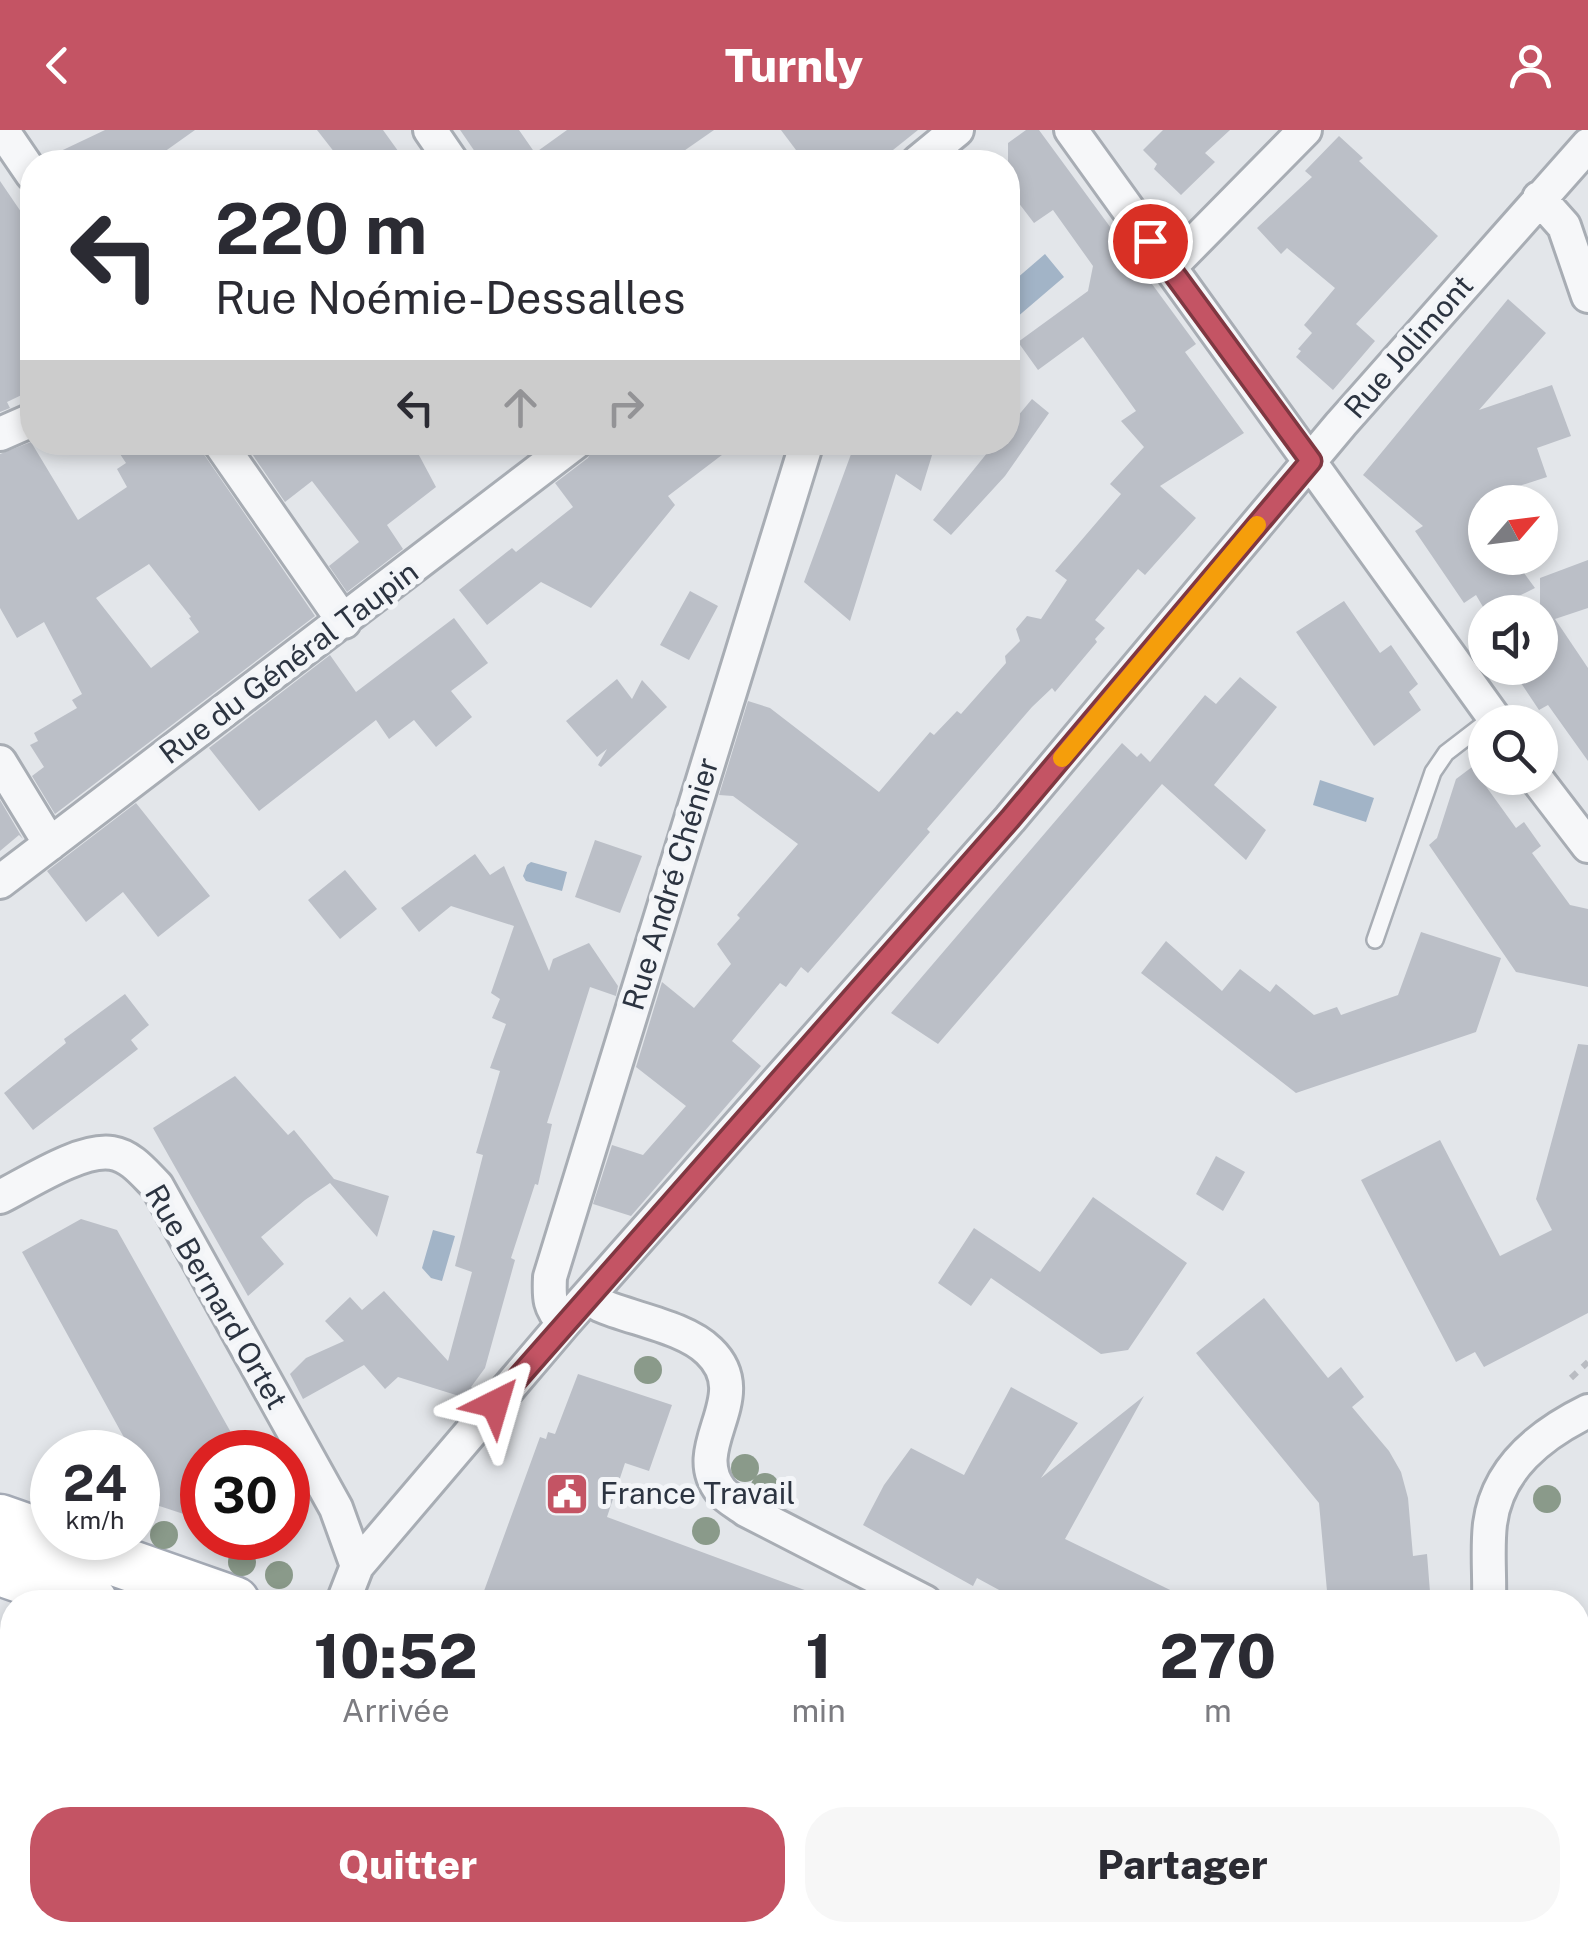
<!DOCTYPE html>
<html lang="fr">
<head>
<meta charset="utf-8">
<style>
	body { margin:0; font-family:"Public Sans",sans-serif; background:#f7f7f7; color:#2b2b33; height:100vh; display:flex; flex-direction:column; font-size:38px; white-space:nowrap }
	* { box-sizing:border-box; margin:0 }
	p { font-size:32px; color:#7c7c81 }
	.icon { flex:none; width:55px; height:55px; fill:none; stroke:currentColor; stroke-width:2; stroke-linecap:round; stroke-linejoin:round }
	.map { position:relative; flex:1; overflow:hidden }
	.side { position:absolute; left:0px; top:1460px; width:1590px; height:352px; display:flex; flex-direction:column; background:#fff; border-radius:40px 40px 0 0; box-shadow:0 5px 15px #0003 }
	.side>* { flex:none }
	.top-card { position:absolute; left:20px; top:20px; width:1000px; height:305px; border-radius:40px; box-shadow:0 5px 15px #0003; background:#fff; color:#2b2b33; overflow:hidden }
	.needle { width:65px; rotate:62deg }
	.buttons { position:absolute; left:1468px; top:355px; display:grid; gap:20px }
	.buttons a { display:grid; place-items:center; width:90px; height:90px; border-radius:50%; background:#fff; box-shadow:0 5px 15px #0003; font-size:50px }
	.speed { position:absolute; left:30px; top:1300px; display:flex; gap:20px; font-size:50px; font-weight:700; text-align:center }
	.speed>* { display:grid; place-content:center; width:130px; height:130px; border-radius:50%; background:#fff; box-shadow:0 5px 15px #0003; line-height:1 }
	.speed small { font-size:25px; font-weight:400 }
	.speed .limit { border:15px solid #d22; background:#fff; color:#111 }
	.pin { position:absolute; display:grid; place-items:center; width:85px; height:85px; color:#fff; margin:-42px; border:5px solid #fff; border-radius:50%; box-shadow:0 2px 10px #0007 }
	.me { position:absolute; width:110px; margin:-55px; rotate:40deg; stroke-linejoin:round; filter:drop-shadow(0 0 8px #0008) }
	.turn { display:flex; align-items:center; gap:35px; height:210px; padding:0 30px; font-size:45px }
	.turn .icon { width:130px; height:130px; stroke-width:2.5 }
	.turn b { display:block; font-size:70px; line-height:85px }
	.lanes { display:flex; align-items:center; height:95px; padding:0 30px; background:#0003; justify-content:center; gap:50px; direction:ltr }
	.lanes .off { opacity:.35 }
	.eta { display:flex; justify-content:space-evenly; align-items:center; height:170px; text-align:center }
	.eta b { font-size:60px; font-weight:800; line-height:70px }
	.primary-button { display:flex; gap:20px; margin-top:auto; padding:20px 30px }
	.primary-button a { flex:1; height:115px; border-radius:40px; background:#c45464; color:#fff; font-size:40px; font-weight:800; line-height:115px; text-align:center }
	.primary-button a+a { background:#f7f7f7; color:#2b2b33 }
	header { display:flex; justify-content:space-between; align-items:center; height:130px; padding:0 30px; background:#c45464; color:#fff; font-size:45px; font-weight:800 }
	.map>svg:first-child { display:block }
</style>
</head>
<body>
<header><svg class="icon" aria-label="back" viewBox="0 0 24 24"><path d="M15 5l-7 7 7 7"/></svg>Turnly<svg class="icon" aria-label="person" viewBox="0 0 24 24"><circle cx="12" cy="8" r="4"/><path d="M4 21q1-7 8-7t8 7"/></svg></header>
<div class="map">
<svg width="1588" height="1812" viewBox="0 0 1588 1812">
	<rect width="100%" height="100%" fill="#e3e6ea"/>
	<!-- green -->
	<path fill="#c9d3c5" d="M75,1800h244l-5,12h-233z"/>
	<!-- water -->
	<path fill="#a2b4c7" d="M1045,124l19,23 -48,41 -8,-10 5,-10 -5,-12z
		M1320,650l54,18 -8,24 -53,-17z
		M531,732l36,10 -5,19 -36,-10 -3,-5 4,-11z
		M433,1100l22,6 -13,45 -11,-3 -9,-10z"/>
	<!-- building -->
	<path fill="#bbbfc7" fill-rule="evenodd" d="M105,0h90l-45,32h-102l-2,-4z
		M317,0h66l23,32h-64z
		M460,0h59l16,23 32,-23h147l-46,32h-186z
		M781,0h137l-40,32h-73z
		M1026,0h13l157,214 -11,8 59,81 -84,53 36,32 -51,57 -7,-6 -43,51 10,8 -10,11 2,3 -42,50 -3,-4 -20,19 -105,122 3,3 -122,141 -7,-6 -15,20 -6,-4 -48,58 29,25 -130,150 -38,-12 19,-59 31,10 43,-49 -50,-39 26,-85 32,26 37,-44 -14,-20 23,-26 -3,-3 61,-71 -65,-48 -14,-1 29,-94 22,7 109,84 51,-60 4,3 23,-24 4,3 45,-51 -1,-7 15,-15 -4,-12 11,-13 14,3 26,-39 -12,-9 66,-77 -11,-10 34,-37 -23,-26 15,-10 -53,-74 -45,33 -20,-28 70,-51 5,-25 -40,-56 -19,13 -26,-34v-46z
		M1163,0h67l-25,23 10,9 -34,33 -27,-26 3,-5 -14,-14z
		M1339,6l24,22 -4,3 79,75 -82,88 19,17 -42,49 -37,-33 5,-6 -3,-2 14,-16 -8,-8 31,-37 -48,-40 -6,6 -24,-26 55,-51 -7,-6z
		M0,51l32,47v162l-25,12 3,6 -10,4z
		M1508,169l38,34 -67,77 73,-25 19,51 -34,12 10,29 -28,9 -24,16h-10v7l-12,8 12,17v24h28l22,30 -49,24 -10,-17 -12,8 -49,-72 8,-5 -60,-51z
		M1032,269l17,14 -44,63 -54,59 -18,-15 63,-78h12v-14z
		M31,312l47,78 49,-33 -10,-18 9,-6 -14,-21h87l4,11 112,163 -260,198 -23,-38 12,-9 -14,-22 8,-4 -4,-8 43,-25 -5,-8 10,-6 -38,-72 -27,16 -17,-30v-154zM149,434l42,53 -2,1 10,14 -48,36 -55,-70z
		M244,312h168l24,45 -49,38 16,24 -56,43 -18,-26 30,-24 -47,-61 -27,21z
		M596,312h143l-71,54 7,9 -84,103 -50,-26 -54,43 -28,-35 53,-42 4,4 57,-45 -18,-24 33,-25z
		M849,312h87l-15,49 -25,-17 -46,147 -46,-39 50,-136z
		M1588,430v48l-33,11 33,49v93l-40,-56 -9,5 -28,-42h29v-90z
		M690,461l28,15 -29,54 -29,-15z
		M1344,471l36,52 11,-8 27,39 -9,8 12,18 -47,36 -78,-114z
		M454,488l34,45 -37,28 21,26 -36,30 -22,-27 -25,19 -13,-19 -117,91 -50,-63 121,-93 26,37z
		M1240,547l37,30 -63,78 52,45 -20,30 -84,-76 -224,260 -47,-31 231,-270 15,14 4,-4 9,9 55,-67 11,9z
		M617,549l15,20 10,-19 25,27 -66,60 -3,-2 9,-16 -10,8 -31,-36z
		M1472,637l44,61 8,-6 17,24 -9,7 38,52 18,4v78l-72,-15 -87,-127 8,-7 19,-59z
		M0,670l23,39 -4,-4 -19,16z
		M136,673l74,93 -52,41 -35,-45 -37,30 -39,-51z
		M595,710l47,16 -22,57 -45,-16z
		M475,724l15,21 14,-9 45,105 4,-12 36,-16 29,43 -2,10 -26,-9 -43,136 5,1 -14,61 -3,-1 -24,74 4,2 -30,108 -14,19 7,7 -6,6 -74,-23 -13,12 -21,-24 -61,34 -13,-25 16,-16 38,-17 -19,-20 25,-24 12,13 22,-19 64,70 24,-89 -17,-6 28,-111 -7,-2 24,-82 -10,-3 16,-44 -14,-6 8,-19 -9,-6 23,-67 -63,-20 -32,26 -18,-24z
		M345,740l32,39 -37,30 -32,-39z
		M1421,802l80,26 -25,74 -180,61 -155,-120 25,-32 56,50 18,-22 30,23 6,-8 38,31 23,-8 4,8 57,-20z
		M125,864l24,31 -18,15 7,9 -105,81 -29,-37 62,-50 -2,-4z
		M1578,914l10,1v268l-104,54 -9,-15 -19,10 -95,-182 79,-40 60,116 52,-26 -16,-31z
		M235,946l53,59 6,-5 40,49 55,17 -12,41 -47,-54 -25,17 -44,37 23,27 -36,32 -95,-168z
		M1216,1026l29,16 -22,39 -27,-17z
		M1093,1067l94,66 -59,87 -27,4 -110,-76 -20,28 -33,-23 36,-55 66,44z
		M81,1089l36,11 125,222h-40v68l-64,-21v-47h-6l-110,-200z
		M1264,1168l64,80 13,-11 23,30 -12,10 37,44 12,21 7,26 5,58 14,-2 3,38 -13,1 1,9h-90l-9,-99 -123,-150z
		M578,1244l94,31 -23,66 -24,-8 -18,54 222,82 -1,3h-348l60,-165 6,2 2,-7 7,2z
		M1011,1257l67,36 -37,55 103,-82 -79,143 130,63h-174l-44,-24 -4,8 -110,-61 21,-40 27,-37 53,27z"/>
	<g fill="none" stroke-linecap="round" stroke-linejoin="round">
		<!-- lane casing -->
		<g stroke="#a8adb4" stroke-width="20">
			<path id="lane" d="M1375,810l58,-168 13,-19 39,-30"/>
		</g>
		<!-- street casing -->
		<g stroke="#a8adb4" stroke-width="38">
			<path id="street" d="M2,0l30,44
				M430,0l22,32
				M1071,0l426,592
				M918,32l39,-32
				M1539,68l25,28 24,70
				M1169,138l136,-138
				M0,304l32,-14
				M219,312l125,180
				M0,632l50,82
				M1536,648l52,68
				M0,752l576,-440
				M0,1067c28,-14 81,-49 112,-44 19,3 32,20 45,33l179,322 21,58
				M591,1165l9,10c32,14 85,22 109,46 48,46 -24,95 12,140 6,7 17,13 25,19l179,92
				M564,1193c-15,-15 -15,-25 -14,-46l257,-835
				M343,1472l14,-36 207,-243 446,-504 331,-395 247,-279
				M1489,1472c1,-25 -2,-53 1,-78 7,-56 51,-90 98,-113
				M0,1700l3,-12 9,-13
				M0,1707l12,26
				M45,1800l6,12
				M338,1812l5,-12
				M487,1812l5,-12"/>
		</g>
		<!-- primary casing -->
		<g stroke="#a4aab5" stroke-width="55">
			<path id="primary" d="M0,1390l234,82
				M0,1440l92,32
				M786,1800l8,12
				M837,1800l7,12"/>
		</g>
		<!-- path -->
		<path stroke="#b9bcc2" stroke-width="6" stroke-dasharray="8 8" stroke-linecap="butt" d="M1571,1248l17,-16
			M186,1800l14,12
			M719,1800l14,12
			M931,1800l8,12"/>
		<!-- lane -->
		<use href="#lane" stroke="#f6f7f9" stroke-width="15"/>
		<!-- street -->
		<use href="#street" stroke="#f6f7f9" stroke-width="32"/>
		<!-- primary -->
		<use href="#primary" stroke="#fff" stroke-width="50"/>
	</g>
	<!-- trees -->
	<g fill="#8a9a8a">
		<circle cx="648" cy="1240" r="14"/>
		<circle cx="745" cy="1338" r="14"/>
		<circle cx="765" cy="1357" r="14"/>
		<circle cx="1547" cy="1369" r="14"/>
		<circle cx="706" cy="1401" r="14"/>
		<circle cx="164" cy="1405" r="14"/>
		<circle cx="242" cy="1432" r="14"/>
		<circle cx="279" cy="1445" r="14"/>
	</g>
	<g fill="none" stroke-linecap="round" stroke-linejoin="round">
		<!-- route casing -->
		<g stroke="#7f3741" stroke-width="25">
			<path id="route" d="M495,1274l515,-585 301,-358 -161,-220"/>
		</g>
		<!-- route -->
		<use href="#route" stroke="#c45464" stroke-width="18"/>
		<!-- slow -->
		<path stroke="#f59e0b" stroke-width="18" d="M1062,628l195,-233"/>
	</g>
	<!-- icons -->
	<defs>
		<g id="civic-square" transform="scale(2.25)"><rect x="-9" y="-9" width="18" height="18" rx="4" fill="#c45464" stroke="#f3f5f8"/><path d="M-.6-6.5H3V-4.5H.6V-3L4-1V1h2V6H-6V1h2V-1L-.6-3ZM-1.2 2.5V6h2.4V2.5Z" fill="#fff"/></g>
	</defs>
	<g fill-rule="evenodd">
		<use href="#civic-square" x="567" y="1364"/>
	</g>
	<g text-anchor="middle" stroke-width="10" stroke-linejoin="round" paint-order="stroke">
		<!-- street labels -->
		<g font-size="30" fill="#2c3441" stroke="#f3f5f8">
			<text transform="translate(1409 217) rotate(-49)" y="10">Rue Jolimont</text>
			<text transform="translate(289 533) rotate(-37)" y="10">Rue du Général Taupin</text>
			<text transform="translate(671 754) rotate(-73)" y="10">Rue André Chénier</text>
			<text transform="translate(216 1167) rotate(60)" y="10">Rue Bernard Ortet</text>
		</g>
		<!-- poi labels -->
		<g font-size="30" fill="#2c3441" stroke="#f3f5f8" text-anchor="start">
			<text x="600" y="1374">France Travail</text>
		</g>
	</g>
</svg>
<div class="buttons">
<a><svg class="needle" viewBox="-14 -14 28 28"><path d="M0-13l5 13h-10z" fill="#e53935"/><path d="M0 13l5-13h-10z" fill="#7c7c81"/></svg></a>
<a><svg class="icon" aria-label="sound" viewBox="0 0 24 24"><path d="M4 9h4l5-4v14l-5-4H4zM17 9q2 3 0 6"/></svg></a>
<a><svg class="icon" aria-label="search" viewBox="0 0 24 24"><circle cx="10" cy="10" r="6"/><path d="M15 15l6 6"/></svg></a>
</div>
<div class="speed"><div>24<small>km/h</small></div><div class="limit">30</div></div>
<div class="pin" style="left:1150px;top:111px;background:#d93025"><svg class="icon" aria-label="arrive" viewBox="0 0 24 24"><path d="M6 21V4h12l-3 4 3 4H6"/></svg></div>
<svg class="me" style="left:495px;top:1274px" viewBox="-20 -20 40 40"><path d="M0-17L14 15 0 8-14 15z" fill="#c45464" stroke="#fff" stroke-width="4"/></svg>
<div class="top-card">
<div class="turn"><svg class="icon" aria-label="left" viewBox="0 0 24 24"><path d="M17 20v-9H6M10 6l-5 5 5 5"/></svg><div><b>220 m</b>Rue Noémie-Dessalles</div></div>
<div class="lanes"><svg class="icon" aria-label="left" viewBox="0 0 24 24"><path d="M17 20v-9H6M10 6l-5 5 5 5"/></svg><svg class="icon off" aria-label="ahead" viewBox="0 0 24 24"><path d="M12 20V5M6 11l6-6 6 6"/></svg><svg class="icon off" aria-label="right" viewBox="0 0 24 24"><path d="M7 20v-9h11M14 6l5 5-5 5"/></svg></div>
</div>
<section class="side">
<div class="eta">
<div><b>10:52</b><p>Arrivée</p></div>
<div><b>1</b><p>min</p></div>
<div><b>270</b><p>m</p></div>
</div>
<div class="primary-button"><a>Quitter</a><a>Partager</a></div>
</section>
</div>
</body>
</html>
